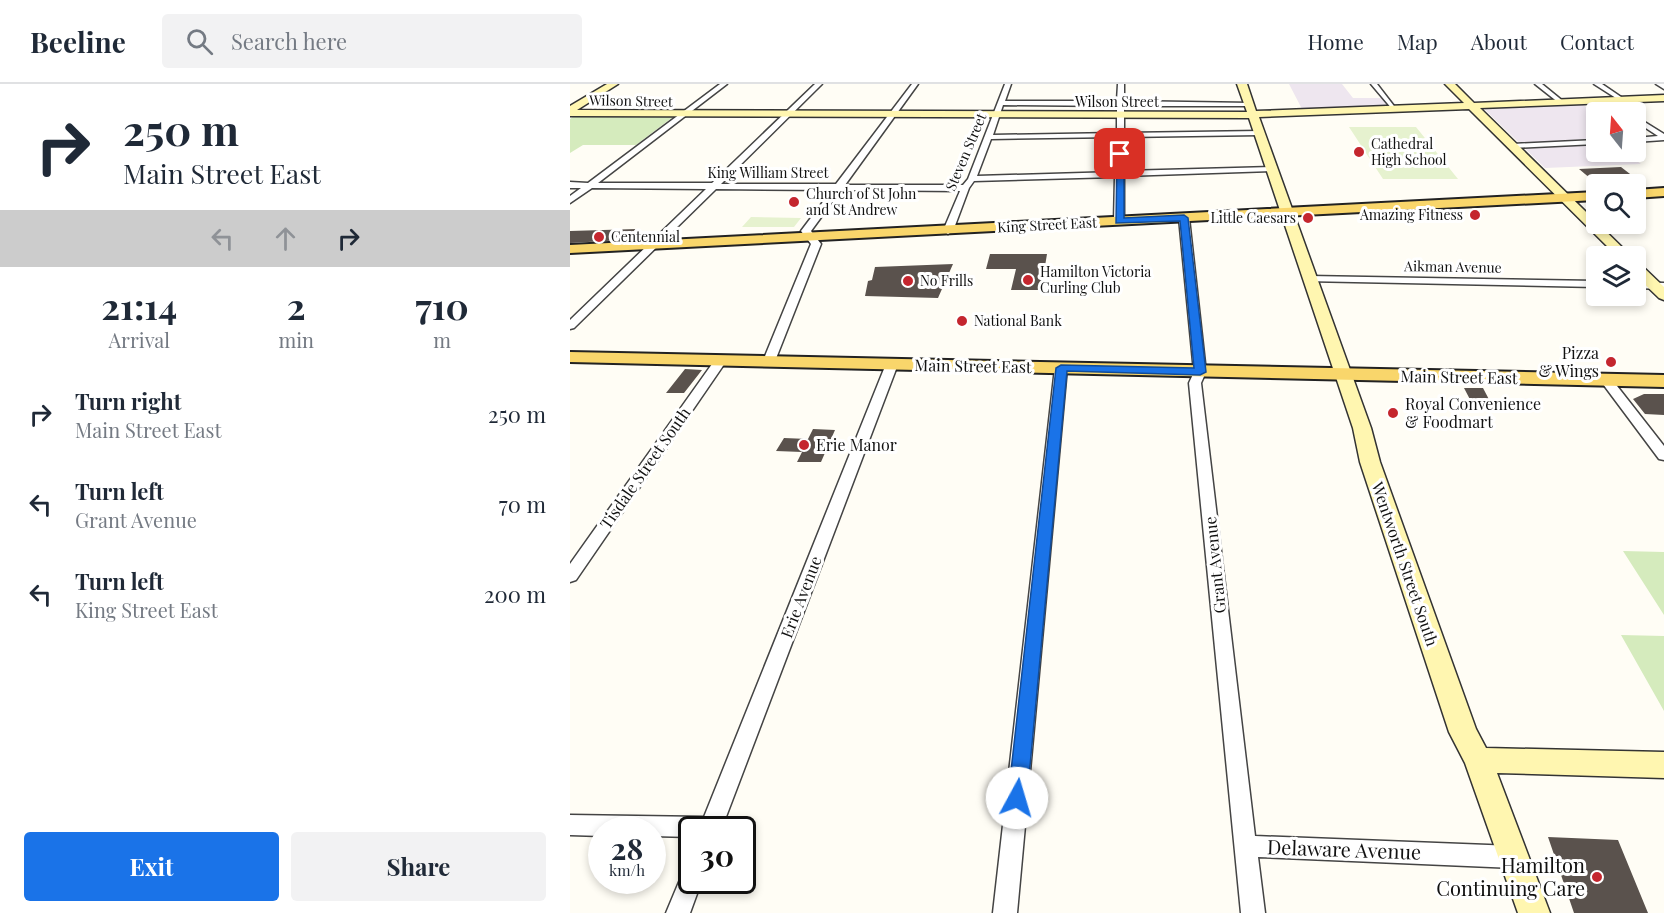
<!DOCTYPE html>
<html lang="en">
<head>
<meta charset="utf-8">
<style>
	body { margin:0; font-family:"Playfair Display",serif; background:#f2f2f3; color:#1f2937; height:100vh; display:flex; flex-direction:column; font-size:22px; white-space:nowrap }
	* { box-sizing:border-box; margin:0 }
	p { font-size:20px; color:#747a83 }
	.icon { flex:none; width:33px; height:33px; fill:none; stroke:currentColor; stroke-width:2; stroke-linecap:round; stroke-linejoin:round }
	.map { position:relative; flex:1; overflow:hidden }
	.side { display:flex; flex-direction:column; background:#fff; width:570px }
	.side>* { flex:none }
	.banner { background:#fff; color:#1f2937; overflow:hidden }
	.needle { width:39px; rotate:343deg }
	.controls { position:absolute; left:1016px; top:18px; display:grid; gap:12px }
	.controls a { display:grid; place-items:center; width:60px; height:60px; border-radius:6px; background:#fff; box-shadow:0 3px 9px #0003; font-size:30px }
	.speed { position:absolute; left:18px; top:732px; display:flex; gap:12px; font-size:30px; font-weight:700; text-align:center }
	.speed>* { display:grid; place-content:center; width:78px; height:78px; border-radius:50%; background:#fff; box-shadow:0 3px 9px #0003; line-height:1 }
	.speed small { font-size:15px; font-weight:400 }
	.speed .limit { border:3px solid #111; border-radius:9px; background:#fff; color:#111 }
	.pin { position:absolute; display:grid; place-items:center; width:51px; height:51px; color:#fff; margin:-26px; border-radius:12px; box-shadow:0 3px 9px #0006 }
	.me { position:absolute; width:66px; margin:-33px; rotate:6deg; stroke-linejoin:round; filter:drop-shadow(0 0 4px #0008) }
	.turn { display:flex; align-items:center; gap:21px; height:126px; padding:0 24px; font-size:27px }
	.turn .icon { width:78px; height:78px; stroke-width:2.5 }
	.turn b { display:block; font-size:42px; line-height:51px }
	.lanes { display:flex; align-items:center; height:57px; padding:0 24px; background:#0003; justify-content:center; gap:30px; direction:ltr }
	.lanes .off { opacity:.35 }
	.eta { display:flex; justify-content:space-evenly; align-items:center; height:102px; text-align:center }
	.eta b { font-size:36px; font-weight:700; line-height:42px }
	.primary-button { display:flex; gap:12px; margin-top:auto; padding:12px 24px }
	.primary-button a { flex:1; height:69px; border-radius:6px; background:#1a73e8; color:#fff; font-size:24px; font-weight:700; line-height:69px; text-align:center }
	.primary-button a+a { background:#f2f2f3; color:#1f2937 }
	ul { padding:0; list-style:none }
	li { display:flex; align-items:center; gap:18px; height:90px; padding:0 24px }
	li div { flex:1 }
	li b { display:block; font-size:22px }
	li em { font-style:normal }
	header { display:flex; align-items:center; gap:36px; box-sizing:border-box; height:84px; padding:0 30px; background:#fff; border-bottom:2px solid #e0e1e3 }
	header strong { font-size:28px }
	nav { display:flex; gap:33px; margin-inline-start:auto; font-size:21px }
	.search { width:420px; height:54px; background:#f2f2f3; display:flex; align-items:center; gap:15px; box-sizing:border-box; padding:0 21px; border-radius:6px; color:#747a83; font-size:22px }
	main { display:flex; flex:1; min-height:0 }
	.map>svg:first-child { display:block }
</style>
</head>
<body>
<header>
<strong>Beeline</strong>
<div class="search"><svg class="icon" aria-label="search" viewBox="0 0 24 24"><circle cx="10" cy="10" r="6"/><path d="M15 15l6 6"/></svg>Search here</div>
<nav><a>Home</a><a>Map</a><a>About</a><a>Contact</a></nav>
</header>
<main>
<section class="side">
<div class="banner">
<div class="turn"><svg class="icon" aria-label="right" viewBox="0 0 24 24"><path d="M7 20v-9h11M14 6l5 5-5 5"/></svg><div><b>250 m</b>Main Street East</div></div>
<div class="lanes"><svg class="icon off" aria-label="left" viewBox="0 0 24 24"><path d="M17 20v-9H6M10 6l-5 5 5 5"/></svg><svg class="icon off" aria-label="ahead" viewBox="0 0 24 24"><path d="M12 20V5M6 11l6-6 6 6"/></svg><svg class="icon" aria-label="right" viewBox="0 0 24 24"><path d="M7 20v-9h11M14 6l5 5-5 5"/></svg></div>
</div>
<div class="eta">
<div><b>21:14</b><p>Arrival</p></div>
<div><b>2</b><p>min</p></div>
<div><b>710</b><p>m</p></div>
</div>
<ul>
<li><svg class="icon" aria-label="right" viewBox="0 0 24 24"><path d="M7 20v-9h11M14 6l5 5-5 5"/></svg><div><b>Turn right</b><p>Main Street East</p></div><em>250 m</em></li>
<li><svg class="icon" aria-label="left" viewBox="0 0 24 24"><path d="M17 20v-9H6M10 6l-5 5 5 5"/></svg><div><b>Turn left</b><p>Grant Avenue</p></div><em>70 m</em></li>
<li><svg class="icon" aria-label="left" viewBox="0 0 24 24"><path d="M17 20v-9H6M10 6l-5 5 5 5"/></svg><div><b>Turn left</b><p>King Street East</p></div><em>200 m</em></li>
</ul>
<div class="primary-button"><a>Exit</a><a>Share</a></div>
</section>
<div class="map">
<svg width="1094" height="829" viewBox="0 0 1094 829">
	<rect width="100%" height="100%" fill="#fffdf5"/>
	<!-- industrial -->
	<path fill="#eee6ef" d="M719,0h53l11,14h37l7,8 -95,3z
		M1012,20l14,10v38h28l17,12 -96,4 -63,-61z"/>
	<!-- green -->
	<path fill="#d5ebbd" d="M4,32l99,1 -37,28h-53l-13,8v-34z
		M1053,467l41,1v63z
		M1051,551l43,1v75z"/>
	<!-- pitch -->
	<path fill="#e6f2cf" d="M779,43h67l42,52h-75z
		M181,133l50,1 -7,9h-52z"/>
	<!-- building -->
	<path fill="#5a524d" d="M1051,83l22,17h-46l-18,-15z
		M66,145l-12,11 -54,3v-12z
		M420,170h57l-6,36h-30l5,-21h-30z
		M383,180l-15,34 -73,-2 3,-15 4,-1 3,-13z
		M115,285l17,1 -18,23h-18z
		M894,304h19l11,21h-19z
		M1074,310h20v21l-19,-1 -12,-15z
		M243,345l22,1 -14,32h-24l5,-10 -26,-1 8,-13 24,1z
		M978,753l70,3 30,73h-74z"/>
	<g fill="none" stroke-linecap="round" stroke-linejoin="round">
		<!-- street casing -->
		<g stroke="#444" stroke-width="3">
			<path id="street" d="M150,0h7l-129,99h114l103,-99h7l-101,100h115l76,-100h6l-73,101h118l5,-6 37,-95h6l-6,17h112l1,-17h6v17l127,2 -2,3h-125v27l136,-2 4,2 -4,2 -136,2v34l148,-4 4,2 -4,2 -148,5v45l-5,3 -5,-3 1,-44 -141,4 -5,7 -16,43 -5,3 -5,-3 17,-40 -119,-1 -30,41 10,13 -46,117 -6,4 -6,-4 48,-117 -10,-13 31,-41 -116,-1 -142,139 -4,1v-9l136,-131 -114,-1 -22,15v-7l11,-8h-11v-6l18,1zM433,21l114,1v27l-124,2zM546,53v35l-139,4 14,-37z
				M801,0h6l20,26h-4z
				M965,0h7l22,18 -5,1z
				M1024,0h8l22,15 -5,1z
				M1086,0h8v5z
				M1065,32l29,18v6l-29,2v-4l23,-2 -23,-15z
				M1026,56v4l-83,4 -4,-2 4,-2z
				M614,131l5,3 17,154 -5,11 54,453 259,10 8,3 3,8 -3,8 -8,3 -256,-11 7,56h-24l-52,-530 5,-11 -15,-154z
				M739,192l287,5v6l-291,-6 -1,-2z
				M1065,198l29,1v6l-29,-1z
				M151,272l6,4 -151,220 -6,2v-18l147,-207z
				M322,276l6,4 -177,466h-29v7l-40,-1v-6h-50v6l-32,-1v-20l134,2 182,-453z
				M491,280l6,4 -50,545h-24l62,-545z
				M1036,292l4,1 54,69v14l-5,-1 -59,-79z
				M122,783v13h10l-12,33h-24l18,-43z"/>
		</g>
		<!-- secondary casing -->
		<g stroke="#333" stroke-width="3">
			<path id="secondary" d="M37,0h11l-41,26 670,2 -10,-28h10l9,27 208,-8 -19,-19h10l19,19 190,-8v6l-184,7 151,148h-14l-148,-147 -210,8 112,311 9,34 96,267 10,19 178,4v26l-167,-5 53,140h-32l-53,-150 -16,-31 -89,-270 -7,-34 -104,-310 -679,-2v-10z
				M1065,179l5,1 24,23v13l-5,-2 -24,-23z"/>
		</g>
		<!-- primary casing -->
		<g stroke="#222" stroke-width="4">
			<path id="primary" d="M1094,104v8l-29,2v-8z
				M1026,108v8l-1026,53v-8z
				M0,268l1094,23v12l-1094,-25z"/>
		</g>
		<!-- street -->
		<use href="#street" fill="#fff" fill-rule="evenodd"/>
		<!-- secondary -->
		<use href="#secondary" fill="#fff6b0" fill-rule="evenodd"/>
		<!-- primary -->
		<use href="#primary" fill="#f9d66b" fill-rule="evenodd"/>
	</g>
	<!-- route -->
	<path fill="#1a73e8" stroke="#114b97" stroke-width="1.5" d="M550,68l4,2v64l60,-3 4,3 18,154 -6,3 -133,-4 -40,427 -3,7 -7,2 -7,-2 -2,-7 48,-430 5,-3 133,3 -14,-147 -64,2 1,-69z"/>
	<!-- markers -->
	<g fill="#c4262e" stroke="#fff" stroke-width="2">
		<circle cx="789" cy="68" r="6"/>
		<circle cx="224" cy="118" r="6"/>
		<circle cx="905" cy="131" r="6"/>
		<circle cx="738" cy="134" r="6"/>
		<circle cx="29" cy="153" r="6"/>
		<circle cx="458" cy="196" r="6"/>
		<circle cx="338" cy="197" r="6"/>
		<circle cx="392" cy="237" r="6"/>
		<circle cx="1041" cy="278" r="6"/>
		<circle cx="823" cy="329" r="6"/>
		<circle cx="234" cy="361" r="6"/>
		<circle cx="1027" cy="793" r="6"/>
	</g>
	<g text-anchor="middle" stroke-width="6" stroke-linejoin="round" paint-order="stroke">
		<!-- far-street labels -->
		<g font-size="14" fill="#111" stroke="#fff">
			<text transform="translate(61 17) rotate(1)" y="5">Wilson Street</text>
			<text x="547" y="23">Wilson Street</text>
			<text transform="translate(396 68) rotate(-67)" y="5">Steven Street</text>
			<text x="198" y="94">King William Street</text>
			<text transform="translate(477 141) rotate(-3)" y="5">King Street East</text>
			<text transform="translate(883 183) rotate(1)" y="5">Aikman Avenue</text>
		</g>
		<!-- far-poi labels -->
		<g font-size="14" fill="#111" stroke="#fff" text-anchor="start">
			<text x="801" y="65">Cathedral<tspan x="801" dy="16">High School</tspan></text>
			<text x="236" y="115">Church of St John<tspan x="236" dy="16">and St Andrew</tspan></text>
			<text x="893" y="136" text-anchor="end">Amazing Fitness</text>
			<text x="726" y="139" text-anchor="end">Little Caesars</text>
			<text x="41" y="158">Centennial</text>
			<text x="470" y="193">Hamilton Victoria<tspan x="470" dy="16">Curling Club</tspan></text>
			<text x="350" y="202">No Frills</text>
			<text x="404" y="242">National Bank</text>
		</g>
		<!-- poi labels -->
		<g font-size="16" fill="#111" stroke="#fff" text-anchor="start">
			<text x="1029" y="275" text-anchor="end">Pizza<tspan x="1029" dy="18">&amp; Wings</tspan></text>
			<text x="835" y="326">Royal Convenience<tspan x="835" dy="18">&amp; Foodmart</tspan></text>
			<text x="246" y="367">Erie Manor</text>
		</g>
		<!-- street labels -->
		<g font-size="16" fill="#111" stroke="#fff">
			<text transform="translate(403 282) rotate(1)" y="6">Main Street East</text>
			<text transform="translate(889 293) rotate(1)" y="6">Main Street East</text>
			<text transform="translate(75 384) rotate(-55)" y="6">Tisdale Street South</text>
			<text transform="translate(835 480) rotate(71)" y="6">Wentworth Street South</text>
			<text transform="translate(645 481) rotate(-96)" y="6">Grant Avenue</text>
			<text transform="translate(231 513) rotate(-69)" y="6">Erie Avenue</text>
		</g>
		<!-- near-street labels -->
		<g font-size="20" fill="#111" stroke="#fff">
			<text transform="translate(774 766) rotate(2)" y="7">Delaware Avenue</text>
		</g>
		<!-- near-poi labels -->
		<g font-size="20" fill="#111" stroke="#fff" text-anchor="end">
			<text x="1015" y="789">Hamilton<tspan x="1015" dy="23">Continuing Care</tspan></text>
		</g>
	</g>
</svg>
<div class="controls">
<a><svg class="needle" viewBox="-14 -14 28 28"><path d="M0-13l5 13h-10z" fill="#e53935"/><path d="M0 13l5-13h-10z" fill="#747a83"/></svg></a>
<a><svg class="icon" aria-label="search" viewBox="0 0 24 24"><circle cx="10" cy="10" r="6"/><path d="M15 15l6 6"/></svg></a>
<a><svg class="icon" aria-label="layers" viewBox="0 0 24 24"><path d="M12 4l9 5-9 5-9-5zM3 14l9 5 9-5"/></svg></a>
</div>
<div class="speed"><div>28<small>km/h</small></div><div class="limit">30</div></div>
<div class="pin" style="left:550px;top:70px;background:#d93025"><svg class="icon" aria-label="arrive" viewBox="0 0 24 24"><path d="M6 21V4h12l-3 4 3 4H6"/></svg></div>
<svg class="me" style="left:447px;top:714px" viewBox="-20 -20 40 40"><circle r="19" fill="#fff"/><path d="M0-13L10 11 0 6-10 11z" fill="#1a73e8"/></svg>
</div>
</main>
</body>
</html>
